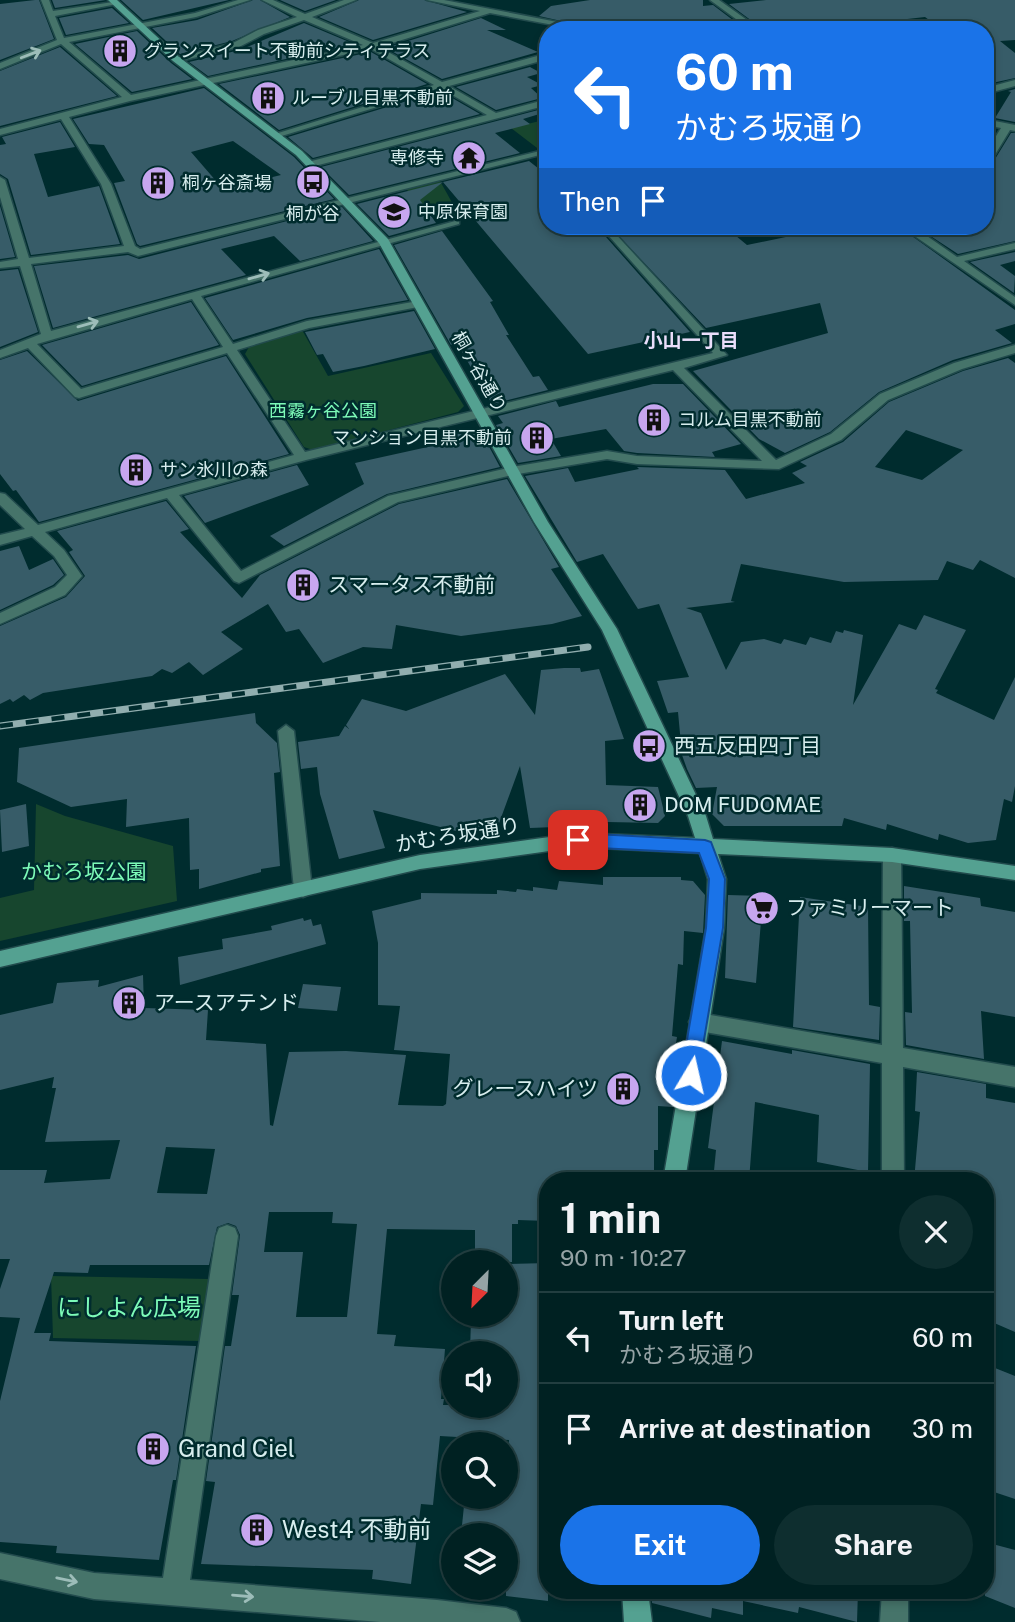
<!DOCTYPE html>
<html lang="en">
<head>
<meta charset="utf-8">
<style>
	body { margin:0; font-family:"Public Sans","Noto Sans JP",sans-serif; background:#0e2e2f; color:#f1f3f6; height:100vh; display:flex; flex-direction:column; font-size:26px; white-space:nowrap }
	* { box-sizing:border-box; margin:0 }
	p { font-size:23px; color:#95a3a5 }
	.icon { flex:none; width:38px; height:38px; fill:none; stroke:currentColor; stroke-width:2; stroke-linecap:round; stroke-linejoin:round }
	.map { position:relative; flex:1; overflow:hidden }
	.panel { position:absolute; left:539px; top:1172px; width:455px; height:427px; display:flex; flex-direction:column; background:#002122; border-radius:28px; box-shadow:0 4px 10px #0003,0 0 0 2px #223e40 }
	.panel>* { flex:none }
	.banner { position:absolute; left:539px; top:21px; width:455px; height:214px; border-radius:28px; box-shadow:0 4px 10px #0003,0 0 0 2px #223e40; background:#1a73e8; color:#fff; overflow:hidden }
	.needle { width:46px; rotate:204deg }
	.tools { position:absolute; left:441px; top:1250px; display:grid; gap:14px }
	.tools a { display:grid; place-items:center; width:77px; height:77px; border-radius:50%; background:#002122; box-shadow:0 4px 10px #0003,0 0 0 2px #223e40; font-size:35px }
	.pin { position:absolute; display:grid; place-items:center; width:60px; height:60px; color:#fff; margin:-30px; border-radius:14px; box-shadow:0 4px 10px #0006 }
	.me { position:absolute; width:77px; margin:-38px; rotate:9deg; stroke-linejoin:round; filter:drop-shadow(0 0 5px #0008) }
	.turn { display:flex; align-items:center; gap:24px; height:147px; padding:0 21px; font-size:32px }
	.turn .icon { width:91px; height:91px; stroke-width:2.5 }
	.turn b { display:block; font-size:49px; line-height:60px }
	.then { display:flex; align-items:center; height:66px; padding:0 21px; background:#0003; gap:14px; font-size:26px }
	.round { display:grid; place-items:center; flex:none; width:74px; height:74px; border-radius:37px; background:#0e2e2f }
	.head { display:flex; align-items:center; justify-content:space-between; height:119px; padding:0 21px }
	h1 { font-size:42px; font-weight:700; line-height:52px }
	.action { display:flex; gap:14px; margin-top:auto; padding:14px 21px }
	.action a { flex:1; height:80px; border-radius:42px; background:#1a73e8; color:#fff; font-size:28px; font-weight:700; line-height:80px; text-align:center }
	.action a+a { background:#0e2e2f; color:#f1f3f6 }
	ul { padding:0; list-style:none }
	li { display:flex; align-items:center; gap:21px; height:91px; padding:0 21px; border-top:2px solid #223e40 }
	li div { flex:1 }
	li b { display:block; font-size:26px }
	li em { font-style:normal }
	.map>svg:first-child { display:block }
</style>
</head>
<body>
<div class="map">
<svg width="1015" height="1622" viewBox="0 0 1015 1622">
	<rect width="100%" height="100%" fill="#002c2e"/>
	<!-- green -->
	<path fill="#17462e" d="M548,119v30l-7,2 -30,-23z
		M440,181l19,34 -20,5 -33,-31z
		M302,330l26,46 103,-23 33,53 -6,6 -145,38 -9,-3 -59,-93 4,-7z
		M36,804l29,12 108,30 4,55 -177,40v-43l34,-8z
		M51,1276l158,3 -9,62 -147,-3z"/>
	<!-- building -->
	<path fill="#375c68" fill-rule="evenodd" d="M35,0h4l15,39 -54,21v-56z
		M52,0h54l-51,8z
		M121,0h108l-86,20z
		M253,0h7l30,17 -58,24 -52,13 -28,-26 45,-8z
		M280,0h56l-31,11z
		M359,0h65l43,12 -94,28 -54,-23z
		M590,0h113v6l10,-1 33,25h-145l-62,-14 12,-10z
		M766,0h249v40l-15,1 15,12v25l-23,5 -7,-3v-50h-42l-18,-13 -44,5 -7,6 -110,2 -35,-26z
		M112,8l17,15 -63,12 -7,-17z
		M481,18l25,12h-19l51,22 -96,27 -56,-31z
		M304,23l50,21 -146,32 -19,-14 51,-12z
		M137,31l34,32 21,16 -60,13 -57,-48z
		M60,47l57,49 -117,30v-55z
		M371,52l56,32 -148,46 -60,-46z
		M530,67l11,6 -14,4 15,8 -11,3 11,10 -46,12 -40,-23z
		M204,88l90,69 40,42 -194,47 -3,-2 -23,-61 11,-2 -21,-36 -15,-1 -16,-25zM233,141l48,34 -58,14 -32,-37z
		M1015,89v33l-20,-4 16,-26 -3,-1z
		M440,91l40,23 -167,44 -25,-21z
		M542,109l4,3 -23,7 7,5 -35,9 25,20 -171,42 -28,-28z
		M60,122l15,25 -41,7 14,43 51,-11 21,58 -89,11 -23,-76 -8,-5v-29l6,-1 -4,-7z
		M1011,133h4v108l-57,13 -26,-17 23,-11h30v-58l7,-4z
		M529,161l19,15v50h176l23,19 53,-11 -11,-8h109l117,84v14l-20,6 17,13 -59,17 -74,32 -49,40 -45,21 -26,-14 -66,-68 135,-38 -8,-30 -114,25 -95,-100 -7,4 2,5 84,95 -102,22 -145,-172z
		M443,182l-23,18 16,23 -47,13 -32,-32z
		M0,206l15,51 -15,2z
		M342,207l31,34 -73,20 -26,-25 -53,13 25,26 -193,53 -19,-62 94,-11 11,4z
		M442,231l51,70 -3,1 19,33h-3l27,42 6,-1 9,14 -56,14 -35,-61 -6,2 -57,-100z
		M379,249l29,51 -101,18 -74,22 -28,-42z
		M1015,252v9l-15,4 15,11 -1,17 -44,-31z
		M18,269l20,63 -38,15v-76z
		M191,302l28,43 -137,41 -40,-41z
		M414,311l21,38 -71,17 -31,6 -10,-18 -6,1 -12,-23z
		M27,351l51,50 148,-45 63,98 -250,68 -23,-32 -3,1 -13,-17v-114z
		M1008,358l7,5v215l-35,-18 -7,10 -26,-9 -9,19 -94,2 -103,-18 -10,37 4,1 -49,6 15,5 25,57 15,-28 23,-3 17,5 3,-5 22,6 4,-8 21,6 5,-12 7,2 1,-3 19,5 -10,70 46,-81 17,6 8,-15 42,15 -31,59 3,1 -2,3 58,27 21,-43v109l-3,16 -8,-3 -8,41 -28,3 -29,-9 -1,6 -51,-16 -1,6 -42,-12 -2,8h-118l-12,-12 5,-27 -21,1 -9,-19 -5,-14 -4,-43 -10,1 -11,-32 32,-4 -30,-73 -21,5 -35,-55 -26,8 -52,-86 43,-8 7,14 64,-13 -2,-2 88,3 21,29 59,-16 -13,-10 15,-7 -7,-4 43,-20 46,-40 74,-31zM906,430l57,20 -41,30 -47,-13z
		M653,384h30l58,60 -29,8 3,5 -78,-4 -13,-2 -18,-22 -55,10 10,17 -43,7 -22,-38 7,-2 -5,-7 58,-15 3,6z
		M479,428l21,39 -113,27 -103,52 -14,-10 94,-52 -9,-21 100,-22 -4,-6z
		M297,465l12,20 -104,38 -21,-27z
		M507,479l52,88 -8,2 31,47 -30,8 -91,12 -65,-11 -4,24 -29,-2 -40,16 -24,-34 -13,3 -18,-28 -47,28 22,17 -40,26 -14,-13 -17,11 -10,-4 -10,7 -109,17 -13,7 -6,-5 -11,7 -3,-3 -10,5v-78l66,-29 19,-21 -16,-24 4,-2 -16,-19 109,-30 23,28 -9,3 62,66 18,-23 139,-71z
		M19,546l10,24 24,-11 11,16 -11,10 -53,25v-59z
		M564,668h16l1,4 18,-3 25,70 -19,2 1,44 52,2 7,29 -7,7 -51,-1v3l-77,3 -10,-62 -22,60 -17,-4 -5,14 -103,-26 12,38 -46,11 -19,-65 -3,-27 -16,2 -3,-27 41,-6 6,-10 4,3 -3,-4 16,-26 44,12 99,-37 30,41 6,-45z
		M255,713l1,10 21,20 3,29 -6,1 6,93 -19,3v3l-62,17v-20l-9,1 -1,-52 -63,9 1,-28 -56,8 -54,-25 2,-34z
		M26,804l3,42 -27,6 -2,-42z
		M603,877h78v3l12,1 12,14 -2,38 -19,-2 -1,34 -5,-1 -6,72 5,1 -5,30 1,40 -15,-1v44h-4v28l-95,-7v10h-11v40l-30,-1v4h-6v38h-37v-32l-88,-1 -10,105 19,1 -2,11 51,3 -4,50h3l-1,6h63v-52h-36l1,-35 35,1v-55l42,-1v338l-42,-5v-61h-45l4,-39h41l3,-56 -69,-4 -7,69 -12,-1 -10,80 -39,-5 1,-9 -172,-6 14,-82 -9,-1 19,-135h6l8,-51h-7l8,-60 -4,-9 -8,-3 -11,4 -8,38h-119l-2,8 -34,-1 -20,61h17l-2,8 147,5 -20,134h-3l-14,80 -103,-7 1,-7 -57,-4v-141l20,-83 -20,-1v-28l10,-30h-10v-89h47l-3,13 66,-4 10,-39 -75,2 11,-54h-4l2,-11 -54,13v-75l53,-12 4,-20 42,-3 -1,7 45,-12 1,33 64,2 -2,30 60,4 4,81 3,1 16,-74 57,-1 60,4 -8,50 45,1 3,-2 4,-50 -56,-4 6,-44 -22,-1v-62l-6,-32 49,-12v-6l76,1v-4l19,2 1,-3 16,2v-4l24,3 2,-9 44,4zM166,1147l49,2 -8,45 -50,-1zM269,1212h64l-1,11 25,1 -10,93h-51l7,-65h-39z
		M904,886l76,12 1,8 34,6v105l-34,-6 3,48 -78,-14 -1,-33 7,1 -2,-92h-6z
		M728,895l35,1 -7,87 -31,-5z
		M800,897l68,10 1,98 11,2 -1,33 -86,-13z
		M303,918l1,3 7,-2 2,7 8,-2 5,20 -146,41 -2,-28 45,-8 -1,-10 50,-9 -1,-4z
		M303,984l38,3 -4,24 -39,-3z
		M722,1041l70,13v-4l78,14 -2,108 -51,-10 2,-47 -64,-13 -6,79h-36l3,-31 -8,-2z
		M917,1072l69,12v14l29,5v229l-30,-13v-138h-71l6,-69 -5,-1z
		M985,1364l30,12v123l-30,-10z
		M985,1542l30,8v58l-30,-12z
		M651,1591h207l-1,31 -58,-15 -1,6 -55,-12v14l-31,-7 -1,10 -59,-15z"/>
	<g fill="none" stroke-linecap="round" stroke-linejoin="round">
		<!-- street casing -->
		<g stroke="#224b4d" stroke-width="3">
			<path id="street" d="M41,0h8l4,11 60,-9 4,2 -62,12 9,22 131,-25 43,-13h12l-54,17 -127,25 62,53 232,-50 -59,-25 -40,14 -25,13 -63,15 -4,-3 61,-16 25,-13 39,-13 -35,-17h11l32,14 39,-14h12l-44,17 61,26 107,-32 -53,-11h17l155,30h-19l-90,-17 -111,34 63,35 106,-29v6l-99,27 47,27 52,-14v6l-237,62 -5,-3 2,-2 179,-47 -47,-27 -165,50v-4l159,-49 -63,-36 -241,52 -61,16 42,67 24,62 5,3 400,-98v4l-402,101 -10,-4 -97,12 20,67 408,-111v4l-258,72 32,48 74,-23 111,-20 6,3 -6,3 -109,21 -72,22 68,102 408,-99 -105,-118 -1,-2 5,-3 115,125 -43,13 92,92 55,-26 49,-40 74,-31 61,-18v8l-53,16 -74,31 -47,40 -62,29 -142,-5 -30,-5 -95,16 -114,27 -159,81 -5,-2 -67,-83 -122,34 19,18 18,26 -17,19 -65,29v-11l55,-26 12,-12 -13,-19 -22,-20 -32,9v-10l25,-6 -25,-24v-12l5,1 33,31 256,-70 -67,-102 -148,45 -4,-1 -47,-49 -28,10v-8l41,-16 -21,-68 -20,2v-6l18,-3 -18,-62v-20l5,3 24,78 95,-12 -23,-62 -40,-65 -61,16v-6l122,-32 -61,-53 -61,25v-6l57,-23zM192,299l31,48 -142,42 -44,-45zM673,370l89,91 -125,-5 -30,-5 -95,16 -124,29 -147,75 -62,-76 127,-35z
				M710,0h9l42,30h-10z
				M1015,80v6l-30,8v-6z
				M985,119l30,6v6l-5,-1 -20,33 -5,3v-12l16,-26 -16,-3z
				M900,226h12l8,5 17,-5h15l-25,10 30,21 58,-14v6l-51,12 51,36v8z
				M286,725l8,6 18,158 -2,5 -7,3 -7,-3 -2,-5 -16,-158z
				M892,848l6,2 3,5 2,193 112,19v20l-112,-20 1,114h-22v-118l-183,-32 -7,-3 -3,-6 3,-6 7,-3 183,32 1,-190 3,-5z
				M227,1225l8,3 3,8 -48,344 247,20 69,8 10,4 4,10h-140l-286,-23 -94,-20v-26l94,20 69,5 53,-342 3,-8z
				M882,1591h26v31h-28z"/>
		</g>
		<!-- secondary casing -->
		<g stroke="#224b4d" stroke-width="3">
			<path id="secondary" d="M108,0h9l62,57 123,94 86,88 160,283 69,107 89,187 7,23 179,9 123,18v14l-123,-18 -174,-8 8,25 -2,49 -39,253h-22l43,-253 2,-49 -8,-26 -122,-6 -158,22 -420,98v-16l420,-96 158,-22 117,5 -7,-22 -86,-186 -68,-108 -155,-279 -83,-88 -123,-94z
				M622,1591h26l4,31h-28z"/>
		</g>
		<!-- street -->
		<use href="#street" fill="#46746a" fill-rule="evenodd"/>
		<!-- secondary -->
		<use href="#secondary" fill="#54a191" fill-rule="evenodd"/>
		<!-- rail casing -->
		<g stroke="#91aeaf" stroke-width="7">
			<path id="rail" d="M0,726l588,-79"/>
		</g>
		<!-- rail -->
		<use href="#rail" stroke="#002c2e" stroke-width="4.5" stroke-dasharray="13" stroke-linecap="butt"/>
	</g>
	<!-- one-way arrows -->
	<defs><path id="oneway-shaft" d="M-6 0H5M1.5-3L5.5 0L1.5 3" fill="none" stroke-width="1.6" stroke-linecap="round" stroke-linejoin="round" transform="scale(1.75)"/></defs>
	<g stroke="#9dbdb9">
		<use href="#oneway-shaft" transform="translate(31 54) rotate(-21)"/>
		<use href="#oneway-shaft" transform="translate(259 276) rotate(-16)"/>
		<use href="#oneway-shaft" transform="translate(88 324) rotate(-16)"/>
		<use href="#oneway-shaft" transform="translate(67 1580) rotate(12)"/>
		<use href="#oneway-shaft" transform="translate(243 1596) rotate(5)"/>
	</g>
	<!-- route -->
	<path fill="#1a73e8" stroke="#114b97" stroke-width="2" d="M578,833l127,7 6,2 14,37 -2,49 -26,153 -6,3 -7,-3 -3,-6 25,-147 3,-49 -10,-26 -121,-6 -8,-7z"/>
	<!-- icons -->
	<defs>
		<g id="building-disc" transform="scale(1.75)"><circle r="9.5" fill="#c7a6ef" stroke="#002c2e"/><path d="M-4-6H4V6H1V3H-1V6H-4ZM-2.5-4.3h1.7v1.8h-1.7ZM.8-4.3h1.7v1.8H.8ZM-2.5-1h1.7V.8h-1.7ZM.8-1h1.7V.8H.8Z" fill="#111"/></g>
		<g id="temple-disc" transform="scale(1.75)"><circle r="9.5" fill="#c7a6ef" stroke="#002c2e"/><path d="M0-6L5-2H3V0L6.5 2.5H4V6H1.5V3h-3V6H-4V2.5H-6.5L-3 0V-2H-5Z" fill="#111"/></g>
		<g id="bus-disc" transform="scale(1.75)"><circle r="9.5" fill="#c7a6ef" stroke="#002c2e"/><path d="M-5-6H5V4H4V6H2V4H-2V6H-4V4H-5ZM-3.5-4V0h7V-4ZM-3.5 1.2v1.5H-2V1.2ZM2 1.2v1.5H3.5V1.2Z" fill="#111"/></g>
		<g id="school-disc" transform="scale(1.75)"><circle r="9.5" fill="#c7a6ef" stroke="#002c2e"/><path d="M0-5L7-2L0 1L-7-2ZM-4 1L0 2.5L4 1V4Q0 6-4 4Z" fill="#111"/></g>
		<g id="supermarket-disc" transform="scale(1.75)"><circle r="9.5" fill="#c7a6ef" stroke="#002c2e"/><path d="M-6-5.5h2.5l.6 2H6L4.5 2H-2.5L-4.4-4H-6ZM-1.5 3.2a1.3 1.3 0 1 0 .1 0ZM3 3.2a1.3 1.3 0 1 0 .1 0Z" fill="#111"/></g>
	</defs>
	<g fill-rule="evenodd">
		<use href="#building-disc" x="120" y="51"/>
		<use href="#building-disc" x="268" y="98"/>
		<use href="#temple-disc" x="469" y="158"/>
		<use href="#bus-disc" x="313" y="182"/>
		<use href="#building-disc" x="158" y="183"/>
		<use href="#school-disc" x="394" y="212"/>
		<use href="#building-disc" x="654" y="420"/>
		<use href="#building-disc" x="537" y="438"/>
		<use href="#building-disc" x="136" y="470"/>
		<use href="#building-disc" x="303" y="585"/>
		<use href="#bus-disc" x="649" y="746"/>
		<use href="#building-disc" x="640" y="805"/>
		<use href="#supermarket-disc" x="762" y="908"/>
		<use href="#building-disc" x="129" y="1003"/>
		<use href="#building-disc" x="623" y="1089"/>
		<use href="#building-disc" x="153" y="1449"/>
		<use href="#building-disc" x="257" y="1530"/>
	</g>
	<g text-anchor="middle" stroke-width="5" stroke-linejoin="round" paint-order="stroke">
		<!-- far-poi labels -->
		<g font-size="18" fill="#d7edee" stroke="#002c2e" text-anchor="start">
			<text x="144" y="57">グランスイート不動前シティテラス</text>
			<text x="292" y="104">ルーブル目黒不動前</text>
			<text x="444" y="164" text-anchor="end">専修寺</text>
			<text x="182" y="189">桐ヶ谷斎場</text>
			<text x="418" y="218">中原保育園</text>
			<text x="313" y="220" text-anchor="middle">桐が谷</text>
			<text x="678" y="426">コルム目黒不動前</text>
			<text x="512" y="444" text-anchor="end">マンション目黒不動前</text>
			<text x="160" y="476">サン氷川の森</text>
		</g>
		<!-- far-street labels -->
		<g font-size="18" fill="#d7edee" stroke="#002c2e">
			<text transform="translate(479 372) rotate(60)" y="6">桐ヶ谷通り</text>
		</g>
		<!-- far-park labels -->
		<g font-size="18" fill="#7dfbb8" stroke="#002c2e">
			<text x="323" y="417">西霧ヶ谷公園</text>
		</g>
		<!-- far-neighbourhood labels -->
		<g font-size="19" font-weight="bold" fill="#eadefb" stroke="#002c2e">
			<text x="691" y="347">小山一丁目</text>
		</g>
		<!-- poi labels -->
		<g font-size="21" fill="#d7edee" stroke="#002c2e" text-anchor="start">
			<text x="328" y="592">スマータス不動前</text>
			<text x="674" y="753">西五反田四丁目</text>
			<text x="664" y="812">DOM FUDOMAE</text>
			<text x="786" y="915">ファミリーマート</text>
			<text x="154" y="1010">アースアテンド</text>
			<text x="598" y="1096" text-anchor="end">グレースハイツ</text>
		</g>
		<!-- street labels -->
		<g font-size="21" fill="#d7edee" stroke="#002c2e">
			<text transform="translate(458 835) rotate(-9)" y="7">かむろ坂通り</text>
		</g>
		<!-- park labels -->
		<g font-size="21" fill="#7dfbb8" stroke="#002c2e">
			<text x="84" y="879">かむろ坂公園</text>
		</g>
		<!-- near-park labels -->
		<g font-size="24" fill="#7dfbb8" stroke="#002c2e">
			<text x="129" y="1316">にしよん広場</text>
		</g>
		<!-- near-poi labels -->
		<g font-size="24" fill="#d7edee" stroke="#002c2e" text-anchor="start">
			<text x="178" y="1457">Grand Ciel</text>
			<text x="282" y="1538">West4 不動前</text>
		</g>
	</g>
</svg>
<div class="tools">
<a><svg class="needle" viewBox="-14 -14 28 28"><path d="M0-13l5 13h-10z" fill="#e53935"/><path d="M0 13l5-13h-10z" fill="#95a3a5"/></svg></a>
<a><svg class="icon" aria-label="sound" viewBox="0 0 24 24"><path d="M4 9h4l5-4v14l-5-4H4zM17 9q2 3 0 6"/></svg></a>
<a><svg class="icon" aria-label="search" viewBox="0 0 24 24"><circle cx="10" cy="10" r="6"/><path d="M15 15l6 6"/></svg></a>
<a><svg class="icon" aria-label="layers" viewBox="0 0 24 24"><path d="M12 4l9 5-9 5-9-5zM3 14l9 5 9-5"/></svg></a>
</div>
<div class="pin" style="left:578px;top:840px;background:#d93025"><svg class="icon" aria-label="arrive" viewBox="0 0 24 24"><path d="M6 21V4h12l-3 4 3 4H6"/></svg></div>
<svg class="me" style="left:691px;top:1075px" viewBox="-20 -20 40 40"><circle r="17" fill="#1a73e8" stroke="#fff" stroke-width="3"/><path d="M0-11L8 9 0 5-8 9z" fill="#fff"/></svg>
<div class="banner">
<div class="turn"><svg class="icon" aria-label="left" viewBox="0 0 24 24"><path d="M17 20v-9H6M10 6l-5 5 5 5"/></svg><div><b>60 m</b>かむろ坂通り</div></div>
<div class="then">Then<svg class="icon" aria-label="arrive" viewBox="0 0 24 24"><path d="M6 21V4h12l-3 4 3 4H6"/></svg></div>
</div>
<section class="panel">
<div class="head"><div><h1>1 min</h1><p>90 m · 10:27</p></div><a class="round"><svg class="icon" aria-label="close" viewBox="0 0 24 24"><path d="M6 6l12 12M18 6L6 18"/></svg></a></div>
<ul>
<li><svg class="icon" aria-label="left" viewBox="0 0 24 24"><path d="M17 20v-9H6M10 6l-5 5 5 5"/></svg><div><b>Turn left</b><p>かむろ坂通り</p></div><em>60 m</em></li>
<li><svg class="icon" aria-label="arrive" viewBox="0 0 24 24"><path d="M6 21V4h12l-3 4 3 4H6"/></svg><div><b>Arrive at destination</b></div><em>30 m</em></li>
</ul>
<div class="action"><a>Exit</a><a>Share</a></div>
</section>
</div>
</body>
</html>
